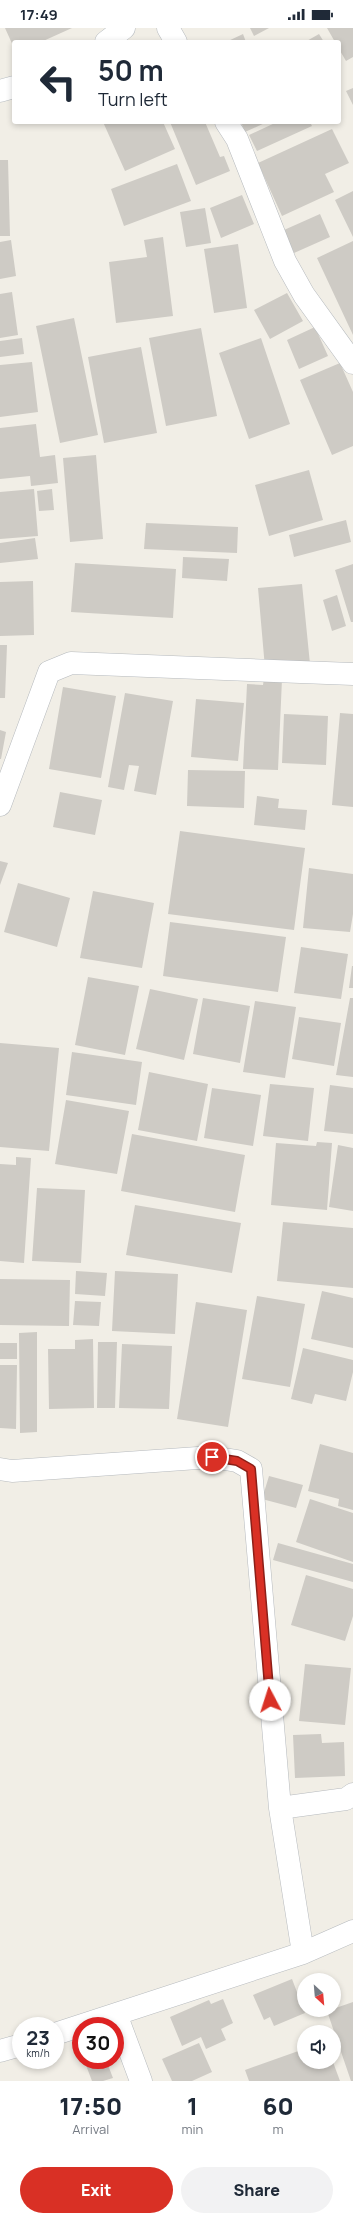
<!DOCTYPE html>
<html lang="en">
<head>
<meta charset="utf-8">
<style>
	body { margin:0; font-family:Manrope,sans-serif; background:#f2f2f3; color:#1f2937; height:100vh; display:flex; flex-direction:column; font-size:15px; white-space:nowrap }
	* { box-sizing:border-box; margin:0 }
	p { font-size:13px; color:#747a83 }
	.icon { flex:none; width:22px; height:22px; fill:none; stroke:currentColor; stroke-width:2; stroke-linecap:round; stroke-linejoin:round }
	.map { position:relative; height:2053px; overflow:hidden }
	.drawer { display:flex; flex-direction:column; background:#fff; flex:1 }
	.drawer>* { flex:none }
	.top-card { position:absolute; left:12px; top:12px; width:329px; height:84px; border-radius:4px; box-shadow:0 2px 6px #0003; background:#fff; color:#1f2937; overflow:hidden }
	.needle { width:26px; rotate:154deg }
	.tools { position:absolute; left:297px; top:1945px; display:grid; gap:8px }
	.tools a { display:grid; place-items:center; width:44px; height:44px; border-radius:50%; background:#fff; box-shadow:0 2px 6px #0003; font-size:20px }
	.speed { position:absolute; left:12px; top:1989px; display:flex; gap:8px; font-size:20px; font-weight:700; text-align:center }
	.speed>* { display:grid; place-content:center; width:52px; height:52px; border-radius:50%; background:#fff; box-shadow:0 2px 6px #0003; line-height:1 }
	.speed small { font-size:10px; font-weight:400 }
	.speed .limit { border:6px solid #d22; background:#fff; color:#111 }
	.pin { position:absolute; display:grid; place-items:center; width:34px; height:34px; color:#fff; margin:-17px; border:2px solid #fff; border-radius:50%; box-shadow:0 1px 4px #0007 }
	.me { position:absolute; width:44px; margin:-22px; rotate:355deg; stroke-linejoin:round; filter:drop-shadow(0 0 3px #0008) }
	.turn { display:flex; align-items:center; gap:14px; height:84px; padding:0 20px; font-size:18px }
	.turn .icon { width:52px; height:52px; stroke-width:2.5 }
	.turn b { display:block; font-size:28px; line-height:34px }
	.eta { display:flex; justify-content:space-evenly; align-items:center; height:68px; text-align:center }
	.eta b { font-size:24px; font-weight:800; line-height:28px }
	.button { display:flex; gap:8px; margin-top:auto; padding:8px 20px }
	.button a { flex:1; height:46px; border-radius:24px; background:#d93025; color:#fff; font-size:16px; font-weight:800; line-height:46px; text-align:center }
	.button a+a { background:#f2f2f3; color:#1f2937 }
	.status { display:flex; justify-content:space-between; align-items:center; height:28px; padding:0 20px; background:#fff; direction:ltr }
	.status svg { height:11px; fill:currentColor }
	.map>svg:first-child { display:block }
</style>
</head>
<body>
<div class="status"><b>17:49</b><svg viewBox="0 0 49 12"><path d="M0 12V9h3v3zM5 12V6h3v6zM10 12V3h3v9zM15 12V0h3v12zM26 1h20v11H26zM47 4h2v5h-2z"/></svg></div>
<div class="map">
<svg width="353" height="2053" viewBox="0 0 353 2053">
	<rect width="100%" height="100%" fill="#f1eee6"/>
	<!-- building -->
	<path fill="#cecbc5" d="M5,0h67l-31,14h-27v6z
		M250,0h19l-15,8z
		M327,0h26v29l-7,4 -7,-12v-7h-4z
		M243,6l3,8h-20z
		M319,6l5,8h-19z
		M353,60v17l-7,-14z
		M103,94h60l12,27 -50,22z
		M170,94h35l15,35 4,-1 6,15 -34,14z
		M241,94h26l-22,10z
		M277,94h33l2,4 -55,25 -8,-16z
		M332,101l17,34 -24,11 9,18 -52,24 -24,-53z
		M0,132h8l2,76h-10z
		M177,136l14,37 -67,25 -13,-37z
		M353,163v46l-18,-37z
		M242,167l12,29 -33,14 -11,-30z
		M205,180l6,35 -25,4 -6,-35z
		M320,186l10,23 -36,16 -10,-23z
		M163,209l10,79 -57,7 -7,-61 38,-5 -3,-17z
		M11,212l5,36 -16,3v-37z
		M353,213v94l-36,-77z
		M238,216l9,64 -33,5 -10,-64z
		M12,264l6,43 -18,3v-44z
		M287,265l16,28 -33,18 -16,-29z
		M74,290l24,117 -38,8 -24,-117z
		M315,299l13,29 -29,13 -12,-29z
		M201,300l16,88 -51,10 -17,-88z
		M22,310l2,16 -24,3v-16z
		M261,310l29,86 -41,15 -30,-86z
		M141,319l16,86 -53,10 -16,-86z
		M32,334l6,50 -38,5v-52z
		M340,335l13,29v54l-21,9 -32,-75z
		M36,396l4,33 15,-2 3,28 -27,3 -1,-10 -30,3v-51z
		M96,427l7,84 -33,3 -7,-84z
		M309,442l14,50 -54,16 -14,-51z
		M34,461l4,47 -38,3v-47z
		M52,461l2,21 -15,1 -2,-20z
		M346,492l5,22 -57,15 -5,-22z
		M146,495l92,4 -1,26 -93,-4z
		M35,510l3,21 -38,4v-20z
		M183,529l46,2 -2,22 -45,-3z
		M75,535l101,6 -3,49 -102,-6z
		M353,536v58h-2l-16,-52z
		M33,553l1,54 -34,1v-54z
		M302,556l8,80 -45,4 -7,-80z
		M337,567l9,31 -14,5 -9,-31z
		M0,617h7l-2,53h-5z
		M264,650l18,1 -4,91 -35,-1 4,-85 16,1z
		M63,659l53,9 -15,82 -52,-9z
		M125,665l48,8 -17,94 -22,-4 5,-25 -10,-1 -5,25 -16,-3z
		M196,671l48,4 -6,58 -47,-4z
		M340,685l13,1v93l-21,-2z
		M284,686l44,2 -2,49 -44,-2z
		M0,702l6,2 -5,27h-1z
		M188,742l57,1 -1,37 -57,-2z
		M60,764l42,8 -7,35 -42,-8z
		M257,768l22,3 -1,9 29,2 -2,20 -51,-5z
		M180,803l125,17 -11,82 -126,-16z
		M0,833l8,2 -8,22z
		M309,840l44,6v40l-3,18 -47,-4z
		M18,855l52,15 -13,49 -53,-15z
		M93,863l61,12 -12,65 -62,-10z
		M170,894l116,15 -8,55 -115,-16z
		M301,919l47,7 -7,45 -47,-6z
		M352,938h1v22h-4z
		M88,949l51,9 -14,69 -50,-10z
		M150,961l48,10 -14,61 -48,-11z
		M203,970l47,8 -10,57 -47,-9z
		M350,970h3v79l-17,-2z
		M255,973l41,6 -11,71 -42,-6z
		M299,989l42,6 -7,43 -42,-7z
		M0,1015l59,5 -10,103 -49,-4z
		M72,1024l70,10 -6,43 -70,-10z
		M149,1044l59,12 -11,57 -59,-11z
		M270,1056l44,4 -6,53 -45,-5z
		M330,1057l23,3v46l-29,-3z
		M212,1060l49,7 -8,51 -49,-8z
		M66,1072l63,11 -12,63 -62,-10z
		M132,1106l113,21 -10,57 -114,-21z
		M317,1114l15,1 -5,67 -56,-5 5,-62 40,3z
		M338,1117l15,3v63l-24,-4z
		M16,1129l15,1 -7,105 -24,-2v-97l16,1z
		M37,1160l48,2 -4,73 -49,-2z
		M135,1177l106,18 -9,50 -106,-18z
		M283,1194l70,6v60l-76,-7z
		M76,1243l31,2 -2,23 -30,-2z
		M115,1243l63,3 -3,60 -63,-3z
		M0,1251l70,1 -1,46 -69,-1z
		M322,1263l31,7v50l-42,-9z
		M257,1268l48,8 -15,83 -48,-8z
		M75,1273l26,1 -2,24 -26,-1z
		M196,1274l51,8 -19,117 -51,-8z
		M37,1304v100l-17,1 -1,-100z
		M93,1311l1,69 -45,1 -1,-60h27v-9z
		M98,1314h19l-2,66h-18z
		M0,1315h17v16h-17z
		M122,1316l50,2 -3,63 -50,-1z
		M303,1320l50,12v12l-7,29 -31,-7 -3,10 -21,-5z
		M0,1337h17l-1,64 -16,-1z
		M320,1416l33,9v57l-15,-4 1,-7 -31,-8z
		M269,1448l34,9 -7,23 -34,-9z
		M310,1471l43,14v49l-57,-20z
		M278,1515l75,21v18l-80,-22z
		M306,1547l47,14v27l-8,25 -54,-16z
		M305,1636l46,4 -6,57 -46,-4z
		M321,1706l1,9 22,-1 1,34 -50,2 -2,-43z
		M292,1951l13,34 -31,13 -4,-9 -6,3 -11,-25z
		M223,1971l10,24 -12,6 5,11 -20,9 -5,-12 -19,9 -12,-29 39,-17 2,4z
		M353,1974v79h-2l-24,-70z
		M199,2015l13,29 -20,9h-20l-10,-22z
		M304,2021v13h29l7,19h-91l-4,-11z
		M84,2032h22l7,18 -10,3h-11z"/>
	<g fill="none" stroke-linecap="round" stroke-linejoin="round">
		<!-- street casing -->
		<g stroke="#b6babe" stroke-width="23">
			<path id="street" d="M168,0l8,14
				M226,94l11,17 48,122 19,34 49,68
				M0,777l49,-133 22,-9 282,11
				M0,1441l12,2 200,-14 25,4 14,8 29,339 23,145
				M280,1780l66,-9 7,-5
				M116,1986l25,67
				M55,2006l248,-81 50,-22
				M0,2023l21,-6"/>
		</g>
		<!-- secondary casing -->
		<g stroke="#b7bcc1" stroke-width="23">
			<path id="secondary" d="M106,14l18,-14
				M0,63l14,-4"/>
		</g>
		<!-- street -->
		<use href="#street" stroke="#fff" stroke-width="22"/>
		<!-- secondary -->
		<use href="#secondary" stroke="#fff" stroke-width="22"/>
	</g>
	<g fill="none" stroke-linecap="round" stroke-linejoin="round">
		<!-- route casing -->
		<g stroke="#8d1f18" stroke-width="10">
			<path id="route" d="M212,1429l25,4 14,8 19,231"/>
		</g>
		<!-- route -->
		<use href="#route" stroke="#d93025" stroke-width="7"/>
	</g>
</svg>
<div class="tools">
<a><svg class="needle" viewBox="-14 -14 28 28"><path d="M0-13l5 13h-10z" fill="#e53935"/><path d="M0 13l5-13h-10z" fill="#747a83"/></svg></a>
<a><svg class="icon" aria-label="sound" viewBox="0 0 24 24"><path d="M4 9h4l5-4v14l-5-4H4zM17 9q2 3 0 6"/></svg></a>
</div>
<div class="speed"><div>23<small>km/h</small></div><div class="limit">30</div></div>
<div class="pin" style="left:212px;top:1429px;background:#d93025"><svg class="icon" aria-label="arrive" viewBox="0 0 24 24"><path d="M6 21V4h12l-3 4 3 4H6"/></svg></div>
<svg class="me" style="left:270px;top:1672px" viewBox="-20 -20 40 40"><circle r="19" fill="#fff"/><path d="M0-13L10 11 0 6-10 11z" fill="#d93025"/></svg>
<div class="top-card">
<div class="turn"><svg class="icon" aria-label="left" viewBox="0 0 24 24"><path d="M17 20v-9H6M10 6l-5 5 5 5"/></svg><div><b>50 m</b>Turn left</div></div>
</div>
</div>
<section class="drawer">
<div class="eta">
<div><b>17:50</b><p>Arrival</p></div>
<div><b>1</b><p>min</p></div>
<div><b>60</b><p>m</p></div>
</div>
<div class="button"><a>Exit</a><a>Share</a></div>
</section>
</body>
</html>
